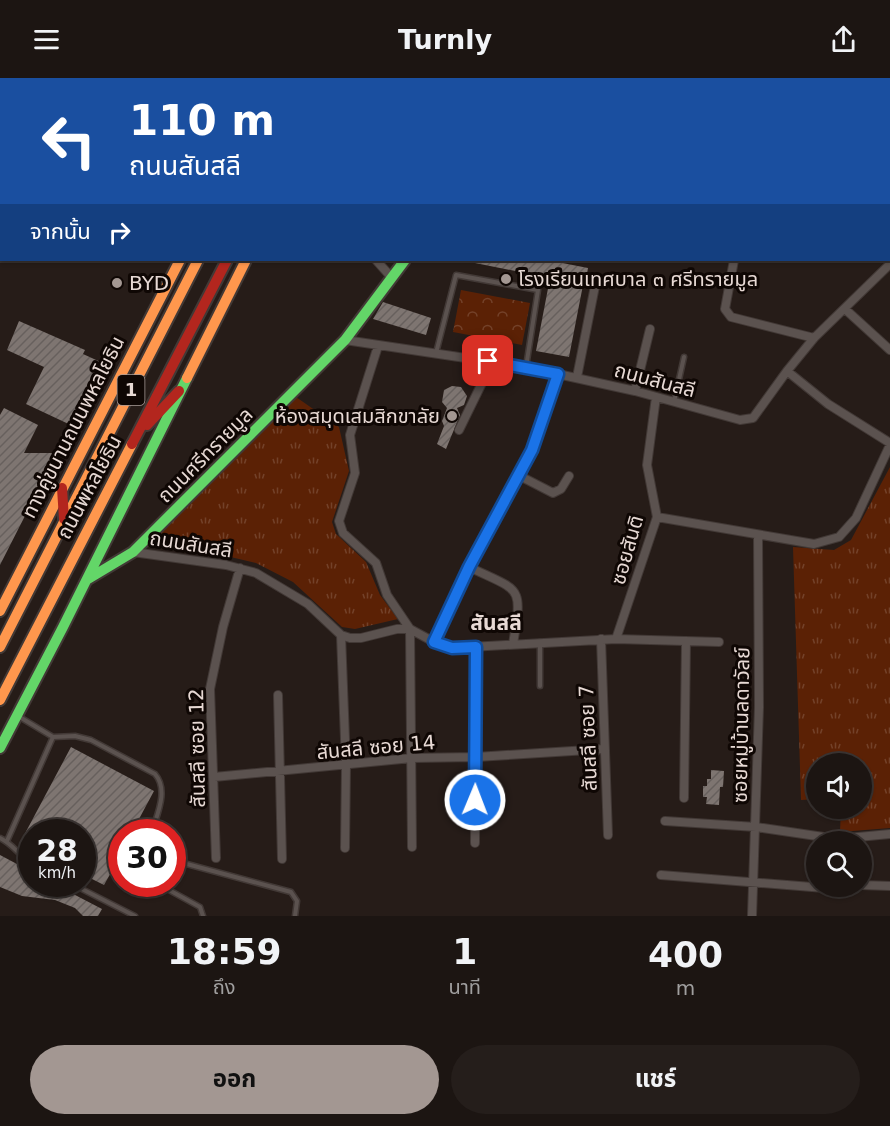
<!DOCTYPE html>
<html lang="th">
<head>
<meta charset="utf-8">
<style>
	body { margin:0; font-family:"DejaVu Sans","Noto Sans Thai",sans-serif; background:#251e1b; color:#f1f3f6; height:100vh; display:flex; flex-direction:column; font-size:22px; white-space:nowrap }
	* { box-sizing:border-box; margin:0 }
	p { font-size:20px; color:#a09f9f }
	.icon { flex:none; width:33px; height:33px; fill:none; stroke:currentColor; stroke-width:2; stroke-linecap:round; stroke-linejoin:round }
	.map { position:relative; height:838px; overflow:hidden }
	.panel { display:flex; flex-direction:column; background:#1c1512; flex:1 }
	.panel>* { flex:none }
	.banner { position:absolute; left:0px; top:0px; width:891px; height:183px; box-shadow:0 2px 4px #0004,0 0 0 2px #3a3432; background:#1a4fa0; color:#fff; overflow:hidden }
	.fabs { position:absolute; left:806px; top:675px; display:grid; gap:12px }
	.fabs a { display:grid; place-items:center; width:66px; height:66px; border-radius:50%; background:#1c1512; box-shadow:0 2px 4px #0004,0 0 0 2px #3a3432; font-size:30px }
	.speed { position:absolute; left:18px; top:741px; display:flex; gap:12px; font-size:30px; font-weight:700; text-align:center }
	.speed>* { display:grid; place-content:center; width:78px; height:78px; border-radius:50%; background:#1c1512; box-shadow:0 2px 4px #0004,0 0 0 2px #3a3432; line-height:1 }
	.speed small { font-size:15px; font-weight:400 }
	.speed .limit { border:9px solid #d22; background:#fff; color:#111 }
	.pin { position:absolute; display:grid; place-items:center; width:51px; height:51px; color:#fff; margin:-26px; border-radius:12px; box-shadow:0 3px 9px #0006 }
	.me { position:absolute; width:66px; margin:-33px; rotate:1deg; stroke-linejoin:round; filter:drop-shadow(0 0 4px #0008) }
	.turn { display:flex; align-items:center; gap:21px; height:126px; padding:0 30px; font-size:27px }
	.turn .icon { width:78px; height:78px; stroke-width:2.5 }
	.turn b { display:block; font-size:42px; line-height:51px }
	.then { display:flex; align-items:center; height:57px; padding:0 30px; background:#0003; gap:12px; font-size:22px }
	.eta { display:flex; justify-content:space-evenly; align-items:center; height:102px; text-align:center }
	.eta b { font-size:36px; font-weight:700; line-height:42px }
	.action { display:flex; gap:12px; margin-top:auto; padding:12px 30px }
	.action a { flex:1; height:69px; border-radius:36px; background:#a39792; color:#111; font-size:24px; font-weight:700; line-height:69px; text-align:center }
	.action a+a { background:#251e1b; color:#f1f3f6 }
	header { display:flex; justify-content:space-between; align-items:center; height:78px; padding:0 30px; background:#1c1512; font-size:27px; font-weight:700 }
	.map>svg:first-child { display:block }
</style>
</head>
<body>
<header><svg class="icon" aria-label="menu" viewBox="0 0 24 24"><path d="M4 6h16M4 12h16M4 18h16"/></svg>Turnly<svg class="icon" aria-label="share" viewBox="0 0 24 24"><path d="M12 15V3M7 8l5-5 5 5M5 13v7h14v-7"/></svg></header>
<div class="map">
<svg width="890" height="838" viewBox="0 0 890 838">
	<defs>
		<pattern id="grass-tufts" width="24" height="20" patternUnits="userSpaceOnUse" patternTransform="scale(1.5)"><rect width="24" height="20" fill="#5b2105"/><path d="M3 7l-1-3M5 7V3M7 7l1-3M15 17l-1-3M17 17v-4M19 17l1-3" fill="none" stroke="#734129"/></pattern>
		<pattern id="forest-crowns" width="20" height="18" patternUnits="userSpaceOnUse" patternTransform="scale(1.5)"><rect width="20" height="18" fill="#5b2105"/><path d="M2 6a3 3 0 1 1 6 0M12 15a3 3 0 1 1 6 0" fill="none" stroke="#734129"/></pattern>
		<pattern id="building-hatch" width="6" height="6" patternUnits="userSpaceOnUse" patternTransform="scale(1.5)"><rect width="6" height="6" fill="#7e7571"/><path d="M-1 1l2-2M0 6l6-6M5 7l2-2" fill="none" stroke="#67605d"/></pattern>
	</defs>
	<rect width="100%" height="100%" fill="#261c18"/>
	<!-- grass -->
	<path fill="url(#grass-tufts)" d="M296,319l43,30 10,44 -17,51 4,12 30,28 14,33 18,24 -43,10 -13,-2 -49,-45 -37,-19 -38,-9 -73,-8z
		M890,389v361l-50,4 1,-23 20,-1v-44h-45v35l-15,1 -8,-253 41,3 17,-10z"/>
	<!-- forest -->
	<path fill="url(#forest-crowns)" d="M461,212l69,13 -8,42 -69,-13z"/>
	<!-- building -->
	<path fill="url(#building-hatch)" d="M476,182h71l41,8 -3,17h-2l-14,72 -33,-6 14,-73 -75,-15z
		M383,224l48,16 -5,17 -53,-16z
		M19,243l66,29 -2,4 22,10 -30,63 -49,-23 18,-37 -37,-17z
		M452,308l9,1 6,9 -3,9 -7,3 3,7 -14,34 -9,-5 7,-18 -2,-5 5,-13 -5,-6 2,-12z
		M4,330l34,17 -14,28h33l-57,112v-150z
		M71,669l83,44 -22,41h-10v21l-18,32 -22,-11v-42h-50v15l-11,-6z
		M711,692l13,1 -1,16h-3l-1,18 -13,-1 1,-7h-4v-11h4v-7h4z
		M0,777l32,17v12h22l48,25 -4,7h-15l-8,-8 -20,-8 -33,-4 -22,-9z"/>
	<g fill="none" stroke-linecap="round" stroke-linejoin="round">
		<!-- lane casing -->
		<g stroke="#423936" stroke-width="7">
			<path id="lane" d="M37,0l4,2
				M487,0l2,2
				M170,2l1,-2
				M793,2v-2
				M839,2v-2
				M436,275l20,-78 82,15 -12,77
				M674,324l10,-45
				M540,564v44
				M18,638l35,21 22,-1 16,4 64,34c14,16 2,40 -3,58
				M0,760c13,6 19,18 32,25
				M7,763l46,-104
				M172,782l119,32 6,9 -2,15
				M72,806l63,32
				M158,806l42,23 3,9"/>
		</g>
		<!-- street casing -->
		<g stroke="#423936" stroke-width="10">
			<path id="street" d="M613,0l7,2
				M0,109h2
				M376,182l16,18
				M734,182l-9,49 6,8 83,21
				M845,231l45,41
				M345,262l181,27 109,24 105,29 13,-2 34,-47 27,-33 76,-74
				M378,268l-28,89 5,38 -16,48 4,12 33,30 11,32 23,34 2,218
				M787,293l41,33 62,39
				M577,299l19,-96
				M635,313l15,-62
				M459,352l24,-49 5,-20
				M518,397l35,18 8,-4 8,-13
				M657,439l157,27 25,-7 17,-19 34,-73
				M133,474l93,13 30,8 52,31 33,31 9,3h11l36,-9h13l24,13 18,6 164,-9 103,3
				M469,489c52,25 54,17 44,77
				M341,557l5,130 -1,83
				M601,561l7,196
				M616,561l41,-122 -10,-52 9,-68
				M434,564l35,-75 63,-117 26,-76
				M278,617l4,164
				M214,699l198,-19 64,-1 128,-8
				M684,720l2,-157
				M665,743l91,6 81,12 53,-5
				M475,765l1,-196
				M216,780l-6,-169 13,-62 17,-59
				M661,797l176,14
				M861,807l29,1
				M752,838l7,-209 -1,-172"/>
		</g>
		<!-- fast casing -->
		<g stroke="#423936" stroke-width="14">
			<path id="fast" d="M270,2l1,-2
				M339,2l1,-2
				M88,501l45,-27 212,-212 60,-80
				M0,670l63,-121 124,-249"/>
		</g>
		<!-- slow casing -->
		<g stroke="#423936" stroke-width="14">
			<path id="slow" d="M187,300l59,-118
				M0,533l180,-351
				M0,569l198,-387
				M0,622l132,-256"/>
		</g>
		<!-- jam casing -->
		<g stroke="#423936" stroke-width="14">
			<path id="jam" d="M291,2l1,-2
				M319,2l1,-2
				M534,2l2,-2
				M147,347l32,-34
				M132,366l95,-184
				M62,410l2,31"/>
		</g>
		<!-- lane -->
		<use href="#lane" stroke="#5b524f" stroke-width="4"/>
		<!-- street -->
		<use href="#street" stroke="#5b524f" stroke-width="8"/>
		<!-- fast -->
		<use href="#fast" stroke="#63d668" stroke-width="10"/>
		<!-- slow -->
		<use href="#slow" stroke="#ff974d" stroke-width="10"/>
		<!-- jam -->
		<use href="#jam" stroke="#b3261e" stroke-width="10"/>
	</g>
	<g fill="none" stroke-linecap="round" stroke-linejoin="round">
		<!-- route casing -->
		<g stroke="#114b97" stroke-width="15">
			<path id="route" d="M475,722l1,-153 -24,1 -18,-6 35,-75 63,-117 26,-76 -70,-13"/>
		</g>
		<!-- route -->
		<use href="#route" stroke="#1a73e8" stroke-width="10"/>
	</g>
	<!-- markers -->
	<g fill="#a39792" stroke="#0f0704" stroke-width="2">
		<circle cx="506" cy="201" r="6"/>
		<circle cx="117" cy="205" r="6"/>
		<circle cx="452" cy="338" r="6"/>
	</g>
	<g text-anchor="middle" stroke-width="6" stroke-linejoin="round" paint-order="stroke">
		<!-- shield labels -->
		<rect fill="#0f0704" stroke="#a69a96" stroke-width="1.5" x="117.5" y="297" width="27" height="30" rx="4.5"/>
		<g font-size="18" font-weight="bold" fill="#e7d9d4">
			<text x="131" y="318">1</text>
		</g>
		<!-- poi labels -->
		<g font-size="20" fill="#e7d9d4" stroke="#0f0704" text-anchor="start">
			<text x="518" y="208">โรงเรียนเทศบาล ๓ ศรีทรายมูล</text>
			<text x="129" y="212">BYD</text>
			<text x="440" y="345" text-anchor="end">ห้องสมุดเสมสิกขาลัย</text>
		</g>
		<!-- street labels -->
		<g font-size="20" fill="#e7d9d4" stroke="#0f0704">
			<text transform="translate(655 302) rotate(15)" y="7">ถนนสันสลี</text>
			<text transform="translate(73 349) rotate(-63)" y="7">ทางคู่ขนานถนนพหลโยธิน</text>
			<text transform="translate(205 377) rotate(-45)" y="7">ถนนศรีทรายมูล</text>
			<text transform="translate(89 409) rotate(-62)" y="7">ถนนพหลโยธิน</text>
			<text transform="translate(191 466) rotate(9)" y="7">ถนนสันสลี</text>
			<text transform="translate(627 472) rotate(-74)" y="7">ซอยสันติ</text>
			<text transform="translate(741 647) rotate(-89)" y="7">ซอยหมู่บ้านลดาวัลย์</text>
			<text transform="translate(588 660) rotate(-92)" y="7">สันสลี ซอย 7</text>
			<text transform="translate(376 669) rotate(-5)" y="7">สันสลี ซอย 14</text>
			<text transform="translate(197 670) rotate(-91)" y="7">สันสลี ซอย 12</text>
		</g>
		<!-- neighbourhood labels -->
		<g font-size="21" font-weight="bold" fill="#e7d9d4" stroke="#0f0704">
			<text x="496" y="552">สันสลี</text>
		</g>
	</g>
</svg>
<div class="fabs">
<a><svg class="icon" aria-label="sound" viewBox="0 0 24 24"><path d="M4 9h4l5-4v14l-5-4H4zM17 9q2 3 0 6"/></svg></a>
<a><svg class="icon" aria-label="search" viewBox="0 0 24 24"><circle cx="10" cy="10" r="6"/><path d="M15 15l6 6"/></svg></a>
</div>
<div class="speed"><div>28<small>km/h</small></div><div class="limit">30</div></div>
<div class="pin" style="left:488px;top:283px;background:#d93025"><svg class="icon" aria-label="arrive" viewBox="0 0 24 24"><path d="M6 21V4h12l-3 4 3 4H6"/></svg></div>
<svg class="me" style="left:475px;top:722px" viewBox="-20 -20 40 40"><circle r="17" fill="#1a73e8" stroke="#fff" stroke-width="3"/><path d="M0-11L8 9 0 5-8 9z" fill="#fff"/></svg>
<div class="banner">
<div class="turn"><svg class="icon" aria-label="left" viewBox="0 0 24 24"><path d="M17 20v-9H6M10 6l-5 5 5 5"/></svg><div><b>110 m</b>ถนนสันสลี</div></div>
<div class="then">จากนั้น<svg class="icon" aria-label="right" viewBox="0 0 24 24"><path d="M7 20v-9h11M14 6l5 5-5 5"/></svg></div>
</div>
</div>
<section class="panel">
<div class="eta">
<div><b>18:59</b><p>ถึง</p></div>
<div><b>1</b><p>นาที</p></div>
<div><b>400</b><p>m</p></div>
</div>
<div class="action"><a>ออก</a><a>แชร์</a></div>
</section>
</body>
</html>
